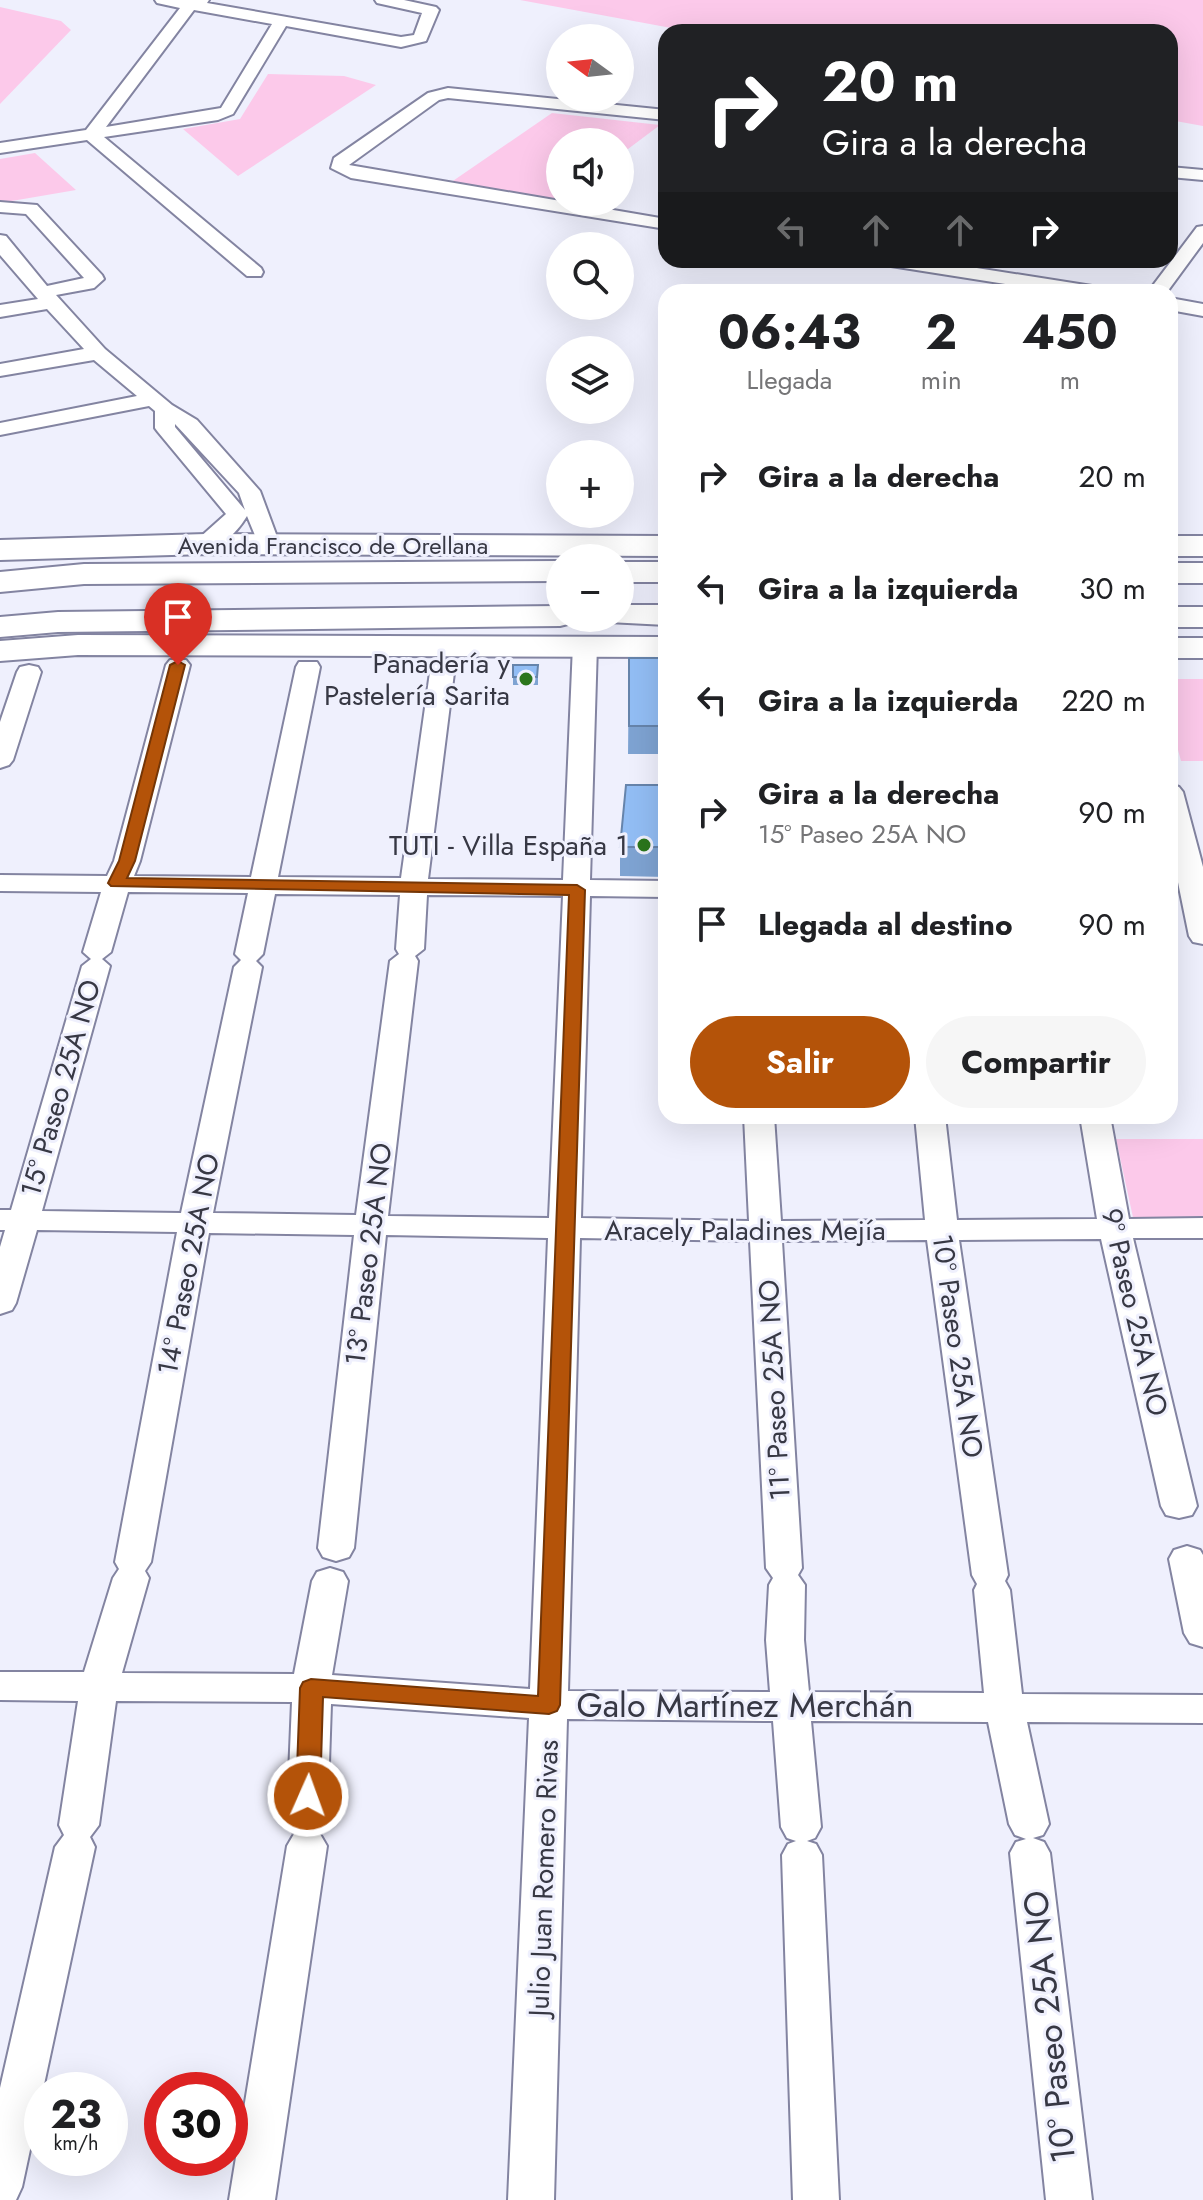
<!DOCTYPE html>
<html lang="es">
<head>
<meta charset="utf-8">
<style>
	body { margin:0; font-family:Jost,sans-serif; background:#f6f6f6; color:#202124; height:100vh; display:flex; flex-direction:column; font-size:30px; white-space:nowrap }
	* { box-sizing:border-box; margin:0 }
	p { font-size:26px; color:#757577 }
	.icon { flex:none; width:44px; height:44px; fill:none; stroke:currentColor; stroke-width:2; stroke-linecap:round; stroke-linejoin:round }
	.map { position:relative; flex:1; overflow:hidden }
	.side { position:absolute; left:658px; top:284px; width:520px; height:840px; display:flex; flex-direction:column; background:#fff; border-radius:24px; box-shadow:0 8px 32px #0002 }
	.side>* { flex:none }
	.guide { position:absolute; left:658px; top:24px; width:520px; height:244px; border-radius:24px; box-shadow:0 8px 32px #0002; background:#202124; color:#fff; overflow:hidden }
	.needle { width:52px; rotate:285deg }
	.controls { position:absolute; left:546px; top:24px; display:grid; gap:16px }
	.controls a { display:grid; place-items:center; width:88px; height:88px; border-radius:50%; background:#fff; box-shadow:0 8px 32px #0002; font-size:40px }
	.speed { position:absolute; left:24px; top:2072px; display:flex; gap:16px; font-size:40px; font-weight:700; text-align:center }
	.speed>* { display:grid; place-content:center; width:104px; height:104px; border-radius:50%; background:#fff; box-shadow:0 8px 32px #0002; line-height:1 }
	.speed small { font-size:20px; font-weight:400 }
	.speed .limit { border:12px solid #d22; background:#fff; color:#111 }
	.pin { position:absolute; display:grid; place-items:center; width:68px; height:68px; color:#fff; margin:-82px -34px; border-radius:50% 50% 50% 0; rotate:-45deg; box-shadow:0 0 8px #0007 }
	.pin .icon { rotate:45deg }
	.me { position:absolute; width:88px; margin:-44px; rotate:2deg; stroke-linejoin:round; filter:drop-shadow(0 0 6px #0008) }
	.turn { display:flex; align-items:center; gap:28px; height:168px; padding:0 32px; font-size:36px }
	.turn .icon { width:104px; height:104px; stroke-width:2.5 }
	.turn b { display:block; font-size:56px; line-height:68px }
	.lanes { display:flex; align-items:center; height:76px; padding:0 32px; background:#0003; justify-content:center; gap:40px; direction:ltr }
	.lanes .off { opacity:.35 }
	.eta { display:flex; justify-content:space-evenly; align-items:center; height:136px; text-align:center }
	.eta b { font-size:48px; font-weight:700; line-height:56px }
	.button { display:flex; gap:16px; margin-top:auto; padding:16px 32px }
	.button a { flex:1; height:92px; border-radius:48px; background:#b45309; color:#fff; font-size:32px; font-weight:700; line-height:92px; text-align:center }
	.button a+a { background:#f6f6f6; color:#202124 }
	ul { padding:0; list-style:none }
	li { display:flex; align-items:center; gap:24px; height:112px; padding:0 32px }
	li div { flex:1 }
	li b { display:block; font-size:30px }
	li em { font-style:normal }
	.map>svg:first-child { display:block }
</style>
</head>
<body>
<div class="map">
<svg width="1203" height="2200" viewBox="0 0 1203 2200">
	<rect width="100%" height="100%" fill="#eff0fd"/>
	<!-- green -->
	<path fill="#fcc9ea" d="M520,0h683v126l-33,-6v-88h-477z
		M0,7l61,14 10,9 -71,74z
		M268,74l76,2 32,9 -138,91 -55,-47 57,-10z
		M552,113l108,12 -40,30v-13h-60l-1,58 -112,-15z
		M35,153l41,37 -76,13v-44z
		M1170,679h33v82h-22l-11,-41z
		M1116,1139h87v84l-69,-1z"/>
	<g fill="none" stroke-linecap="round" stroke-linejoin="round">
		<!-- street casing -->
		<g stroke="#8384a1" stroke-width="4">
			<path id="street" d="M155,0h54l-2,3 194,34 13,-2 8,-22 -45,-10 -2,-3h29l32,7 3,3 -13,31 -25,6 -115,-21 -53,88 -15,6 -114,17 157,131 2,4 -2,4h-14l-160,-136 -87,13v-10l86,-13 94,-122 -23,-5zM194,10l78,14 -51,84 -115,19z
				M448,88l218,22v10l-218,-22 -9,2 -90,65 317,54v10l-315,-51 -20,-10 3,-10 94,-65z
				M1170,167l33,3v10l-33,-3z
				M0,202l37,3 65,70 2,4 -10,9 -38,7 49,54 67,56 25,15 63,71 20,54 -3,5h-16l-14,-34c-9,15 -29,38 -49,33l-3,-5 3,-5 28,-25 -68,-82 -3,-4v-17l-6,-5 -149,29v-12l137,-27 -43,-36 -94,16v-12l84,-15 -37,-40 -47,8v-12l38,-6 -38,-44v-20l6,1 41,50 37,-8 -58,-64 -26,-2zM175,424l64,69 6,17 -70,-83z
				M1203,226v17l-36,49h-19l49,-65z
				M882,260h44l166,26 9,6h-45l-165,-26z
				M1170,298l33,6v12l-33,-6z
				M585,638l8,2 4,5 -7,235 76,1v16l-76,-1 -9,322 168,3 -5,-105h30l7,105 144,-1 -10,-104h30l12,104 140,-1 -17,-103h30l19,103 74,-1v20h-70l64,268 -5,9 -13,3 -13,-3 -5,-9 -60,-267 -142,1 49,335 -3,6 5,9 12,104 181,1v28l-176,-1 22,102 -6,11 -10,3 11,4 6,11 42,347h-46l-36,-347 6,-11 10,-3 -11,-4 -6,-11 -21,-102 -177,-1 10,106 -6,11 -8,3 9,3 6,11 17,345h-46l-11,-345 6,-11 8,-3 -9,-3 -6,-11 -8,-106 -206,-2 -13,481h-46l21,-482 -198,-14 -4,119 -7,11 7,12 -52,354h-46l58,-354 7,-12 -7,-11 5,-121 -176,-1 -17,124 -9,12 5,10 -73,340 -6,13h-16v-112l55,-241 9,-12 -5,-10 19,-124 -78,-1v-28h84l29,-94 6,-9 -4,-7 62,-330 -140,-2 -21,73 -4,7 -12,4v-67l5,-17h-5v-20h11l71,-244 9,-7 -8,-7 18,-60 -101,-1v-16l107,1 7,-15 52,-196 4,-5h16l4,5 -50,196 -6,15 117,1 45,-210 3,-5h18l3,5 -42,210 123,1 30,-213 4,-5h16l4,5 -27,214 135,1 10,-235 4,-5zM128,892l120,1 -13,61 6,6 -7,7 -53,246 -139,-2 68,-245 -8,-7 9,-7zM275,894l125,1 -4,54 3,5 -9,7 -34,254 -143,-2 49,-246 -6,-6 7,-7zM427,895l136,1 -14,322 -161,-2 30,-255 -3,-5 9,-7zM209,1233l145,2 -36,313 5,9 13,4 13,-4 5,-9 32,-313 162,3 -18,451 -198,-14 16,-94 -5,-9 -13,-4 -13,4 -5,9 -18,93 -172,-1 27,-95 -4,-7 6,-9zM580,1238l170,3 16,327 7,10 -4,7 -3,55 4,52 -202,-1zM927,1240l45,335 5,9 -3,6 10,103 -175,-1 -5,-52 1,-55 -7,-10 4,-7 -20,-327z
				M29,665l9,2 3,5 -28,88 -4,5 -9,3v-46l17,-50 3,-5z
				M1170,784l9,3 4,5 20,75v77l-10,-2 -4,-6 -19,-93z
				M1187,1546l13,4 3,5v92l-13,-4 -6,-10 -15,-74 5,-9z"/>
		</g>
		<!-- primary casing -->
		<g stroke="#8384a1" stroke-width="4">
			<path id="primary" d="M206,534l460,2v20l-460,-2 -206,6v-20z
				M1170,536h33v20h-33z
				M78,635l588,2v20l-588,-2 -78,6v-20z
				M1170,638h33v20h-33z"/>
		</g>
		<!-- highway casing -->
		<g stroke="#8384a1" stroke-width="4">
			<path id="highway" d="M560,561v20l-476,3 -84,8v-20l84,-8z
				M620,562h46v20h-46z
				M1170,563h33v20h-33z
				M620,605h46v20l-58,-3 -3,-4h15z
				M560,606v12h16l-4,5 -12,3 -502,6 -58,5v-20l58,-5z
				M1170,607h33v20h-33z"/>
		</g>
		<!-- street -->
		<use href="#street" fill="#fff" fill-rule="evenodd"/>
		<!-- primary -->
		<use href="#primary" fill="#fff" fill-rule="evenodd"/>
		<!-- highway -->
		<use href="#highway" fill="#fff" fill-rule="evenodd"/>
	</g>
	<!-- wall -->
	<path fill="#7ea3d2" d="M629,658h37v96h-38z
		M513,665h25v20h-25z
		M666,785v92l-46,-1v-29z"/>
	<!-- building -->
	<path fill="#92bdf4" stroke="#6684ab" stroke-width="2" d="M629,658h37v68h-37z
		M513,665h25l-1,12h-24z
		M626,785h40v62h-46z"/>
	<!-- route -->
	<path fill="#b45309" stroke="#753606" stroke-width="2" d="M178,661l7,4 -50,196 -8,17 450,7 8,5 -25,815 -3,6 -8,3 -226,-17 -3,99 -4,7 -8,2 -9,-2 -3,-7 4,-108 3,-6 8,-3 227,17 31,-801 -458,-9 -3,-3 11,-22 51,-196z"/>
	<!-- markers -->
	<g fill="#2b761c" stroke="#eff0fd" stroke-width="3">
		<circle cx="526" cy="679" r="8"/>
		<circle cx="644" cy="845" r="8"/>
	</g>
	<g text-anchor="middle" stroke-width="6" stroke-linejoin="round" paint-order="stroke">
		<!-- far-street labels -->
		<g font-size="24" fill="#373844" stroke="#eff0fd">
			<text x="333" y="554">Avenida Francisco de Orellana</text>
		</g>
		<!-- poi labels -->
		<g font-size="28" fill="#373844" stroke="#eff0fd" text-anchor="end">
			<text x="510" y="673">Panadería y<tspan x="510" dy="32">Pastelería Sarita</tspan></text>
			<text x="628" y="855">TUTI - Villa España 1</text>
		</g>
		<!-- street labels -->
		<g font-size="28" fill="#373844" stroke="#eff0fd">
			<text transform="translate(60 1088) rotate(-74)" y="10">15º Paseo 25A NO</text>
			<text x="745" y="1240">Aracely Paladines Mejía</text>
			<text transform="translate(368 1254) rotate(-83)" y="10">13º Paseo 25A NO</text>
			<text transform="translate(188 1264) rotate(-79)" y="10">14º Paseo 25A NO</text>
			<text transform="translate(1135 1312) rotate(77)" y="10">9º Paseo 25A NO</text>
			<text transform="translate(958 1346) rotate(82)" y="10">10º Paseo 25A NO</text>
			<text transform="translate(774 1390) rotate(-93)" y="10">11º Paseo 25A NO</text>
			<text transform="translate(543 1878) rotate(-88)" y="10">Julio Juan Romero Rivas</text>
		</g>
		<!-- near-street labels -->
		<g font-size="34" fill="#373844" stroke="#eff0fd">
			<text x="745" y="1717">Galo Martínez Merchán</text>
			<text transform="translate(1049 2027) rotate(-96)" y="12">10º Paseo 25A NO</text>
		</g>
	</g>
</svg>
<div class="controls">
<a><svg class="needle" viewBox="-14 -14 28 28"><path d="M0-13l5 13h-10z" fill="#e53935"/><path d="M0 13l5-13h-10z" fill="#757577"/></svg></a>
<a><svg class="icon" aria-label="sound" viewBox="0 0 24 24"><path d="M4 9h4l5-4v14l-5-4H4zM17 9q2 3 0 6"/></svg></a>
<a><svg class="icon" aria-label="search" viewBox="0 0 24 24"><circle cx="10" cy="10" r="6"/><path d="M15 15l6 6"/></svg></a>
<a><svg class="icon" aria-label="layers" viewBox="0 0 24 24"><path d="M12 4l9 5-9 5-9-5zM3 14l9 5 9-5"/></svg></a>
<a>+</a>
<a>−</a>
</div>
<div class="speed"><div>23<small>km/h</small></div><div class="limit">30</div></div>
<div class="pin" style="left:178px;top:665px;background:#d93025"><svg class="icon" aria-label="arrive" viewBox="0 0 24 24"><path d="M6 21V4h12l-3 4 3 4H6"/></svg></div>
<svg class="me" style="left:308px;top:1796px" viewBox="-20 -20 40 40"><circle r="17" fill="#b45309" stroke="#fff" stroke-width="3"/><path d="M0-11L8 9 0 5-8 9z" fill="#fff"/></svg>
<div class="guide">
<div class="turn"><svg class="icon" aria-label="right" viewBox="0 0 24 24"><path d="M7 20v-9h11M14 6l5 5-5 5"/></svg><div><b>20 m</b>Gira a la derecha</div></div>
<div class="lanes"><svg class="icon off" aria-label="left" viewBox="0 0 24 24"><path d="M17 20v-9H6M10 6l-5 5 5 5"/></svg><svg class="icon off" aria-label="ahead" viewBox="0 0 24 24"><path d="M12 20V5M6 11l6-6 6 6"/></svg><svg class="icon off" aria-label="ahead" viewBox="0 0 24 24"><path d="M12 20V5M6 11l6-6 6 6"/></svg><svg class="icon" aria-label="right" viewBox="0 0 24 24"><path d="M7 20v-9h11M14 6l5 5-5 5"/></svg></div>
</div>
<section class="side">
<div class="eta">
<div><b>06:43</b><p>Llegada</p></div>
<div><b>2</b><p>min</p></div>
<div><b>450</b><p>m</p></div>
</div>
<ul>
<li><svg class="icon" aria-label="right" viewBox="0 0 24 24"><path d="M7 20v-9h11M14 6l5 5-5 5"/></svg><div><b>Gira a la derecha</b></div><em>20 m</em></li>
<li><svg class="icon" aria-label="left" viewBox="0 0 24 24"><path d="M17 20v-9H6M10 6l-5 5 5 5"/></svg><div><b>Gira a la izquierda</b></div><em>30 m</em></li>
<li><svg class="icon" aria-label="left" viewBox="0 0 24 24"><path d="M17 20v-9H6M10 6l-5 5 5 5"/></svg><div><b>Gira a la izquierda</b></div><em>220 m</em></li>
<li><svg class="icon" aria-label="right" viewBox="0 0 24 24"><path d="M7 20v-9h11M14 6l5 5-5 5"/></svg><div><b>Gira a la derecha</b><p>15º Paseo 25A NO</p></div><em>90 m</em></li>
<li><svg class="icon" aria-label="arrive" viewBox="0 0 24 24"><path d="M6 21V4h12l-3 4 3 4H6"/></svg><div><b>Llegada al destino</b></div><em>90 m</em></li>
</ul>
<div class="button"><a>Salir</a><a>Compartir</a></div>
</section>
</div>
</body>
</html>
